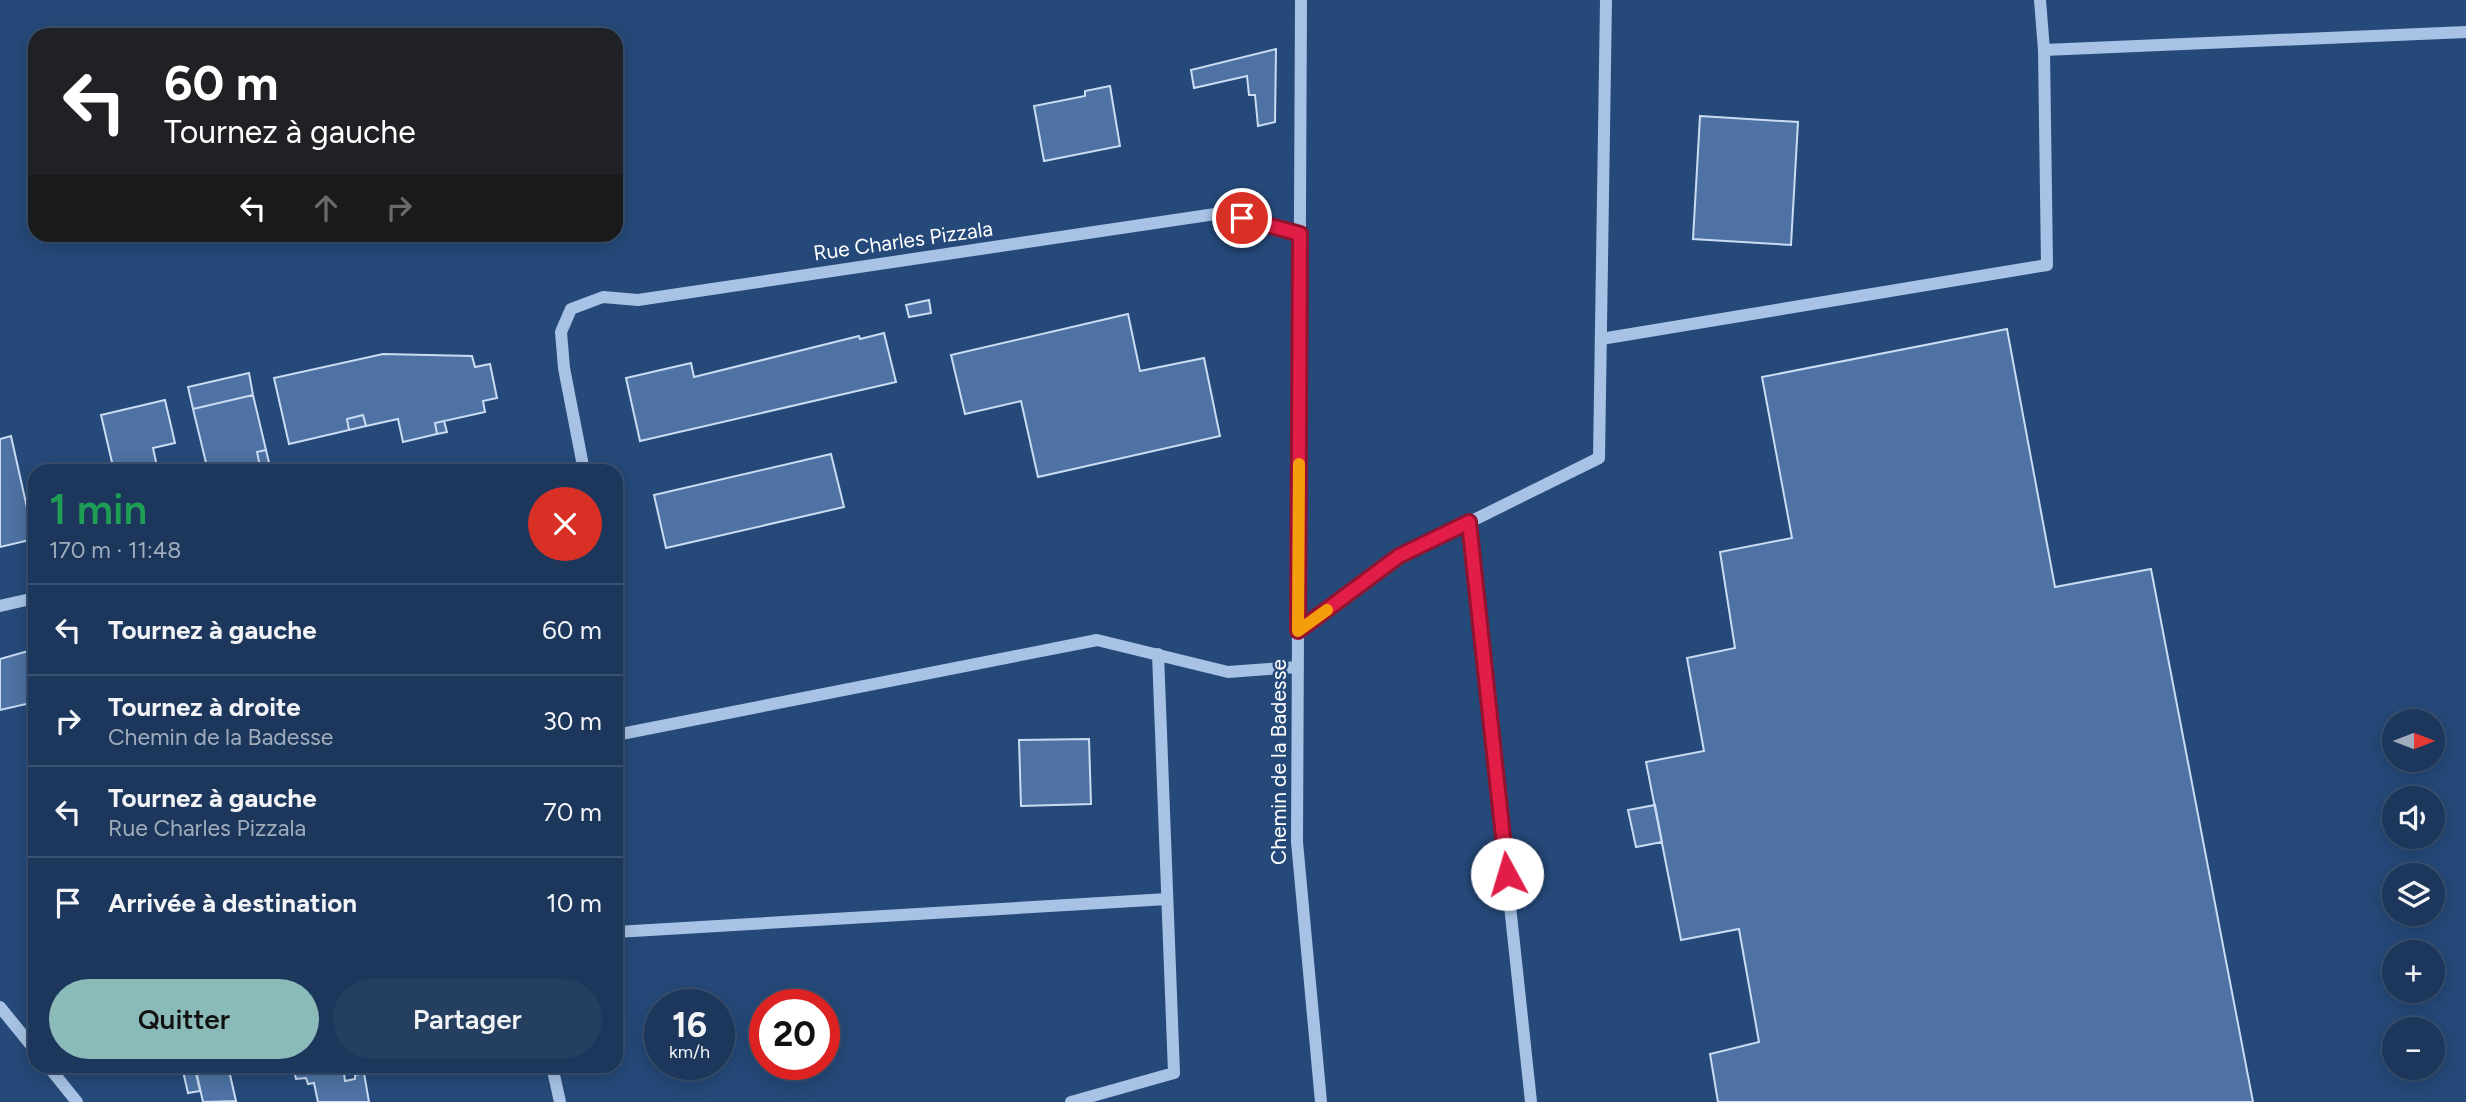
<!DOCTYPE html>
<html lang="fr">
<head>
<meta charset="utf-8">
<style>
	body { margin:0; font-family:Figtree,sans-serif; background:#253f61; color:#f1f3f6; height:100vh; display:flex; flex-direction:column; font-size:26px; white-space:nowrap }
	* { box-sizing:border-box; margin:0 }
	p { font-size:23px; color:#a0acbb }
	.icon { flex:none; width:38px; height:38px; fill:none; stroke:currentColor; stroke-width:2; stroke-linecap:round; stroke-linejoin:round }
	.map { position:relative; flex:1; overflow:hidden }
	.panel { position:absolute; left:28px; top:464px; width:595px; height:609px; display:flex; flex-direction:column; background:#1c375b; border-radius:21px; box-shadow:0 4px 18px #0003,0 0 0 2px #3a5171 }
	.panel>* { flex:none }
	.hud { position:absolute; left:28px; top:28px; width:595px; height:214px; border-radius:21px; box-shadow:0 4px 18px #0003,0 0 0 2px #3a5171; background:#202124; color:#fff; overflow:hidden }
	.needle { width:46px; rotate:90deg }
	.fabs { position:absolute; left:2382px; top:709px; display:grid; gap:14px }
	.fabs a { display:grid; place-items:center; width:63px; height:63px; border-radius:50%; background:#1c375b; box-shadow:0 4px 18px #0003,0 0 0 2px #3a5171; font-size:35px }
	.speed { position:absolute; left:644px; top:989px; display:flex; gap:14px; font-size:35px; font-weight:700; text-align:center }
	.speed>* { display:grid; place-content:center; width:91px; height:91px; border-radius:50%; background:#1c375b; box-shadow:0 4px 18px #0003,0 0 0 2px #3a5171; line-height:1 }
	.speed small { font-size:18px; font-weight:400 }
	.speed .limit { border:10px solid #d22; background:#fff; color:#111 }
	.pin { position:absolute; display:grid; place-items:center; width:60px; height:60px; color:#fff; margin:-30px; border:4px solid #fff; border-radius:50%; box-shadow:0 2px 7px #0007 }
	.me { position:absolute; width:77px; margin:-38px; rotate:354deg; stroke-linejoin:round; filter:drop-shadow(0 0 5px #0008) }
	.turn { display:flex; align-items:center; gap:24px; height:147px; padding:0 21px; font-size:32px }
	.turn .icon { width:91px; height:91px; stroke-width:2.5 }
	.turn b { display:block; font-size:49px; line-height:60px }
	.lanes { display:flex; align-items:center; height:66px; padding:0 21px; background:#0003; justify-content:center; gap:35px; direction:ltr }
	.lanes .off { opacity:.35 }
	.round { display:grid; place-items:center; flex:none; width:74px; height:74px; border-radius:37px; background:#253f61 }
	.summary { display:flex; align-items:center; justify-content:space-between; height:119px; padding:0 21px }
	h1 { font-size:42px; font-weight:600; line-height:52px; color:#1e9e55 }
	.cta { display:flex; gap:14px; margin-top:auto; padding:14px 21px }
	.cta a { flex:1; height:80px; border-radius:42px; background:#8bbbb9; color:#111; font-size:28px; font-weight:600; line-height:80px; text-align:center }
	.cta a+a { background:#253f61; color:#f1f3f6 }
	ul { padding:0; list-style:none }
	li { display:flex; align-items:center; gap:21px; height:91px; padding:0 21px; border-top:2px solid #3a5171 }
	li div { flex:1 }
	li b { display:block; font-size:26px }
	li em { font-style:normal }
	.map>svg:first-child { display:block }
</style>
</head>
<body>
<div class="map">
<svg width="2466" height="1102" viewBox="0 0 2466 1102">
	<rect width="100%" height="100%" fill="#254979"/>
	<!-- building -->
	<path fill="#4d72a3" stroke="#cadcf3" stroke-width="2" d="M1276,49l-1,73 -17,4 -3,-31h-6l-2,-19 -53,12 -3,-18z
		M1110,86l10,60 -76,15 -10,-55 51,-10v-5z
		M1700,116l98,6 -7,123 -98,-6z
		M929,300l2,13 -22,4 -3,-12z
		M1128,314l12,57 64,-13 16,78 -182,41 -17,-76 -56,13 -14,-59z
		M2007,329l48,258 96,-18 102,533h-535l-8,-48 49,-12 -20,-113 -58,11 -35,-178 58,-11 -17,-93 48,-10 -15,-96 72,-14 -30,-161z
		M884,333l12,49 -256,59 -14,-63 65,-15 3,14 165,-41 1,3z
		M383,354l89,2 3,11 15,-3 7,34 -14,3 2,11 -50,11 2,11 -34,8 -5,-23 -32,7 -3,-11 -16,4 2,11 -60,14 -15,-66z
		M249,373l4,22 -60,14 -5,-22z
		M253,395l13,55 -9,2 4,19h-53l-15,-62z
		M165,400l10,43 -22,5 5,23h-44l-13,-56z
		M363,415l3,11 -17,4 -2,-11z
		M444,421l3,11 -10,2 -2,-11z
		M11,436l23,103 -34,8v-108z
		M266,450l5,21h-10l-4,-19z
		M831,454l13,53 -178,41 -12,-53z
		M35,649v53l-35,8v-51z
		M1089,739l2,65 -70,2 -2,-66z
		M1655,805l7,37 -26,5 -8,-37z
		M195,1066h33l8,35 -33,1z
		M293,1066h50l2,15 10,-2v-4l9,-2 5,29h-51l-4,-19 -6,1 -2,-6 -10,1z
		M195,1069l5,22 -12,2 -5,-22z"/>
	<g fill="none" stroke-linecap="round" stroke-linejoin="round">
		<!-- minor -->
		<path stroke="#a7c2e4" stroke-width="12" d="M1301,0l-4,842 24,260
			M2040,0l4,50
			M1601,339l446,-74 -3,-215 422,-18
			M584,471l-20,-103 -3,-36 10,-23 32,-12 35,3 584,-87 78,21
			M1469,522l62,580
			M0,606l35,-8
			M1298,631l101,-74 200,-99 7,-458
			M616,735l481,-95 131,32 70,-5
			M616,932l551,-33
			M0,1007l35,43
			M48,1066l29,36
			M552,1066l8,36
			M1071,1102l103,-29 -16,-419"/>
	</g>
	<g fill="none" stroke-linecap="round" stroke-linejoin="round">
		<!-- route casing -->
		<g stroke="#92132f" stroke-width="18">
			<path id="route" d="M1242,218l58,16 -2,397 101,-75 70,-34 38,352"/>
		</g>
		<!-- route -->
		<use href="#route" stroke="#e11d48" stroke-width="12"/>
		<!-- slow -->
		<path stroke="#f59e0b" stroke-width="12" d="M1299,464l-1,167 29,-21"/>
	</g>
	<g text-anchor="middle" stroke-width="5" stroke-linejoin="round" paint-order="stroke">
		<!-- street labels -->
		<g font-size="21" fill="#fff" stroke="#254979">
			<text transform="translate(903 241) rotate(-8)" y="7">Rue Charles Pizzala</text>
			<text transform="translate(1279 762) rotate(-90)" y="7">Chemin de la Badesse</text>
		</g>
	</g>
</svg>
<div class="fabs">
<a><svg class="needle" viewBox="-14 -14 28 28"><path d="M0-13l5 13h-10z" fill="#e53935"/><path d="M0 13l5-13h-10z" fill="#a0acbb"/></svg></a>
<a><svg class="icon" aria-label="sound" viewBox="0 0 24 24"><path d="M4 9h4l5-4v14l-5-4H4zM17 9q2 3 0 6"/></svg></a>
<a><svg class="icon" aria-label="layers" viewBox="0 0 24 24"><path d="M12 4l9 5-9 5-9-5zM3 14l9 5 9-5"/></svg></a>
<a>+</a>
<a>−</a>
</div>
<div class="speed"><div>16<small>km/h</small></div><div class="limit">20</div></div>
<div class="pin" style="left:1242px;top:218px;background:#d93025"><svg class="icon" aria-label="arrive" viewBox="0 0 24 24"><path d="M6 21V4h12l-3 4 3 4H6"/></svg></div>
<svg class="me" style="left:1507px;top:874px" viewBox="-20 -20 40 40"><circle r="19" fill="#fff"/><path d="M0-13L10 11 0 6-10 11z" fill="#e11d48"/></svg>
<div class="hud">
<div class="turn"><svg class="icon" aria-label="left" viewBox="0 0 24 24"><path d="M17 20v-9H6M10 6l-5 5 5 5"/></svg><div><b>60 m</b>Tournez à gauche</div></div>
<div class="lanes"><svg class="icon" aria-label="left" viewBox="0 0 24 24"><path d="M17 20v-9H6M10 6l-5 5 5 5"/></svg><svg class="icon off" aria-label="ahead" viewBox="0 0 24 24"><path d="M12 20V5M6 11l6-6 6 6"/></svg><svg class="icon off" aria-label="right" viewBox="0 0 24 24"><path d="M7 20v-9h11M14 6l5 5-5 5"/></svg></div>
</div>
<section class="panel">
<div class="summary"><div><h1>1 min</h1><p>170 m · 11:48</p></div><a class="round" style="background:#d93025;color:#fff"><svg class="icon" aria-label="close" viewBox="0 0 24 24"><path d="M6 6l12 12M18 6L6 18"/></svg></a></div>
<ul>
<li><svg class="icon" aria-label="left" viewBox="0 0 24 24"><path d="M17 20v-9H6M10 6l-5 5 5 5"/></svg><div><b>Tournez à gauche</b></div><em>60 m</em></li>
<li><svg class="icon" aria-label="right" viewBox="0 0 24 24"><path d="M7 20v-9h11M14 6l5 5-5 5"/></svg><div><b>Tournez à droite</b><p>Chemin de la Badesse</p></div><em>30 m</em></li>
<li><svg class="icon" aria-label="left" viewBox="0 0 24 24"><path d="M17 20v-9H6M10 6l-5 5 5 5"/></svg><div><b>Tournez à gauche</b><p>Rue Charles Pizzala</p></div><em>70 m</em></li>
<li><svg class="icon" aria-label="arrive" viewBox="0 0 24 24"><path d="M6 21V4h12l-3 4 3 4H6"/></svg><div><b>Arrivée à destination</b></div><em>10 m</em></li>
</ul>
<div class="cta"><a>Quitter</a><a>Partager</a></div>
</section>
</div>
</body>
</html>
